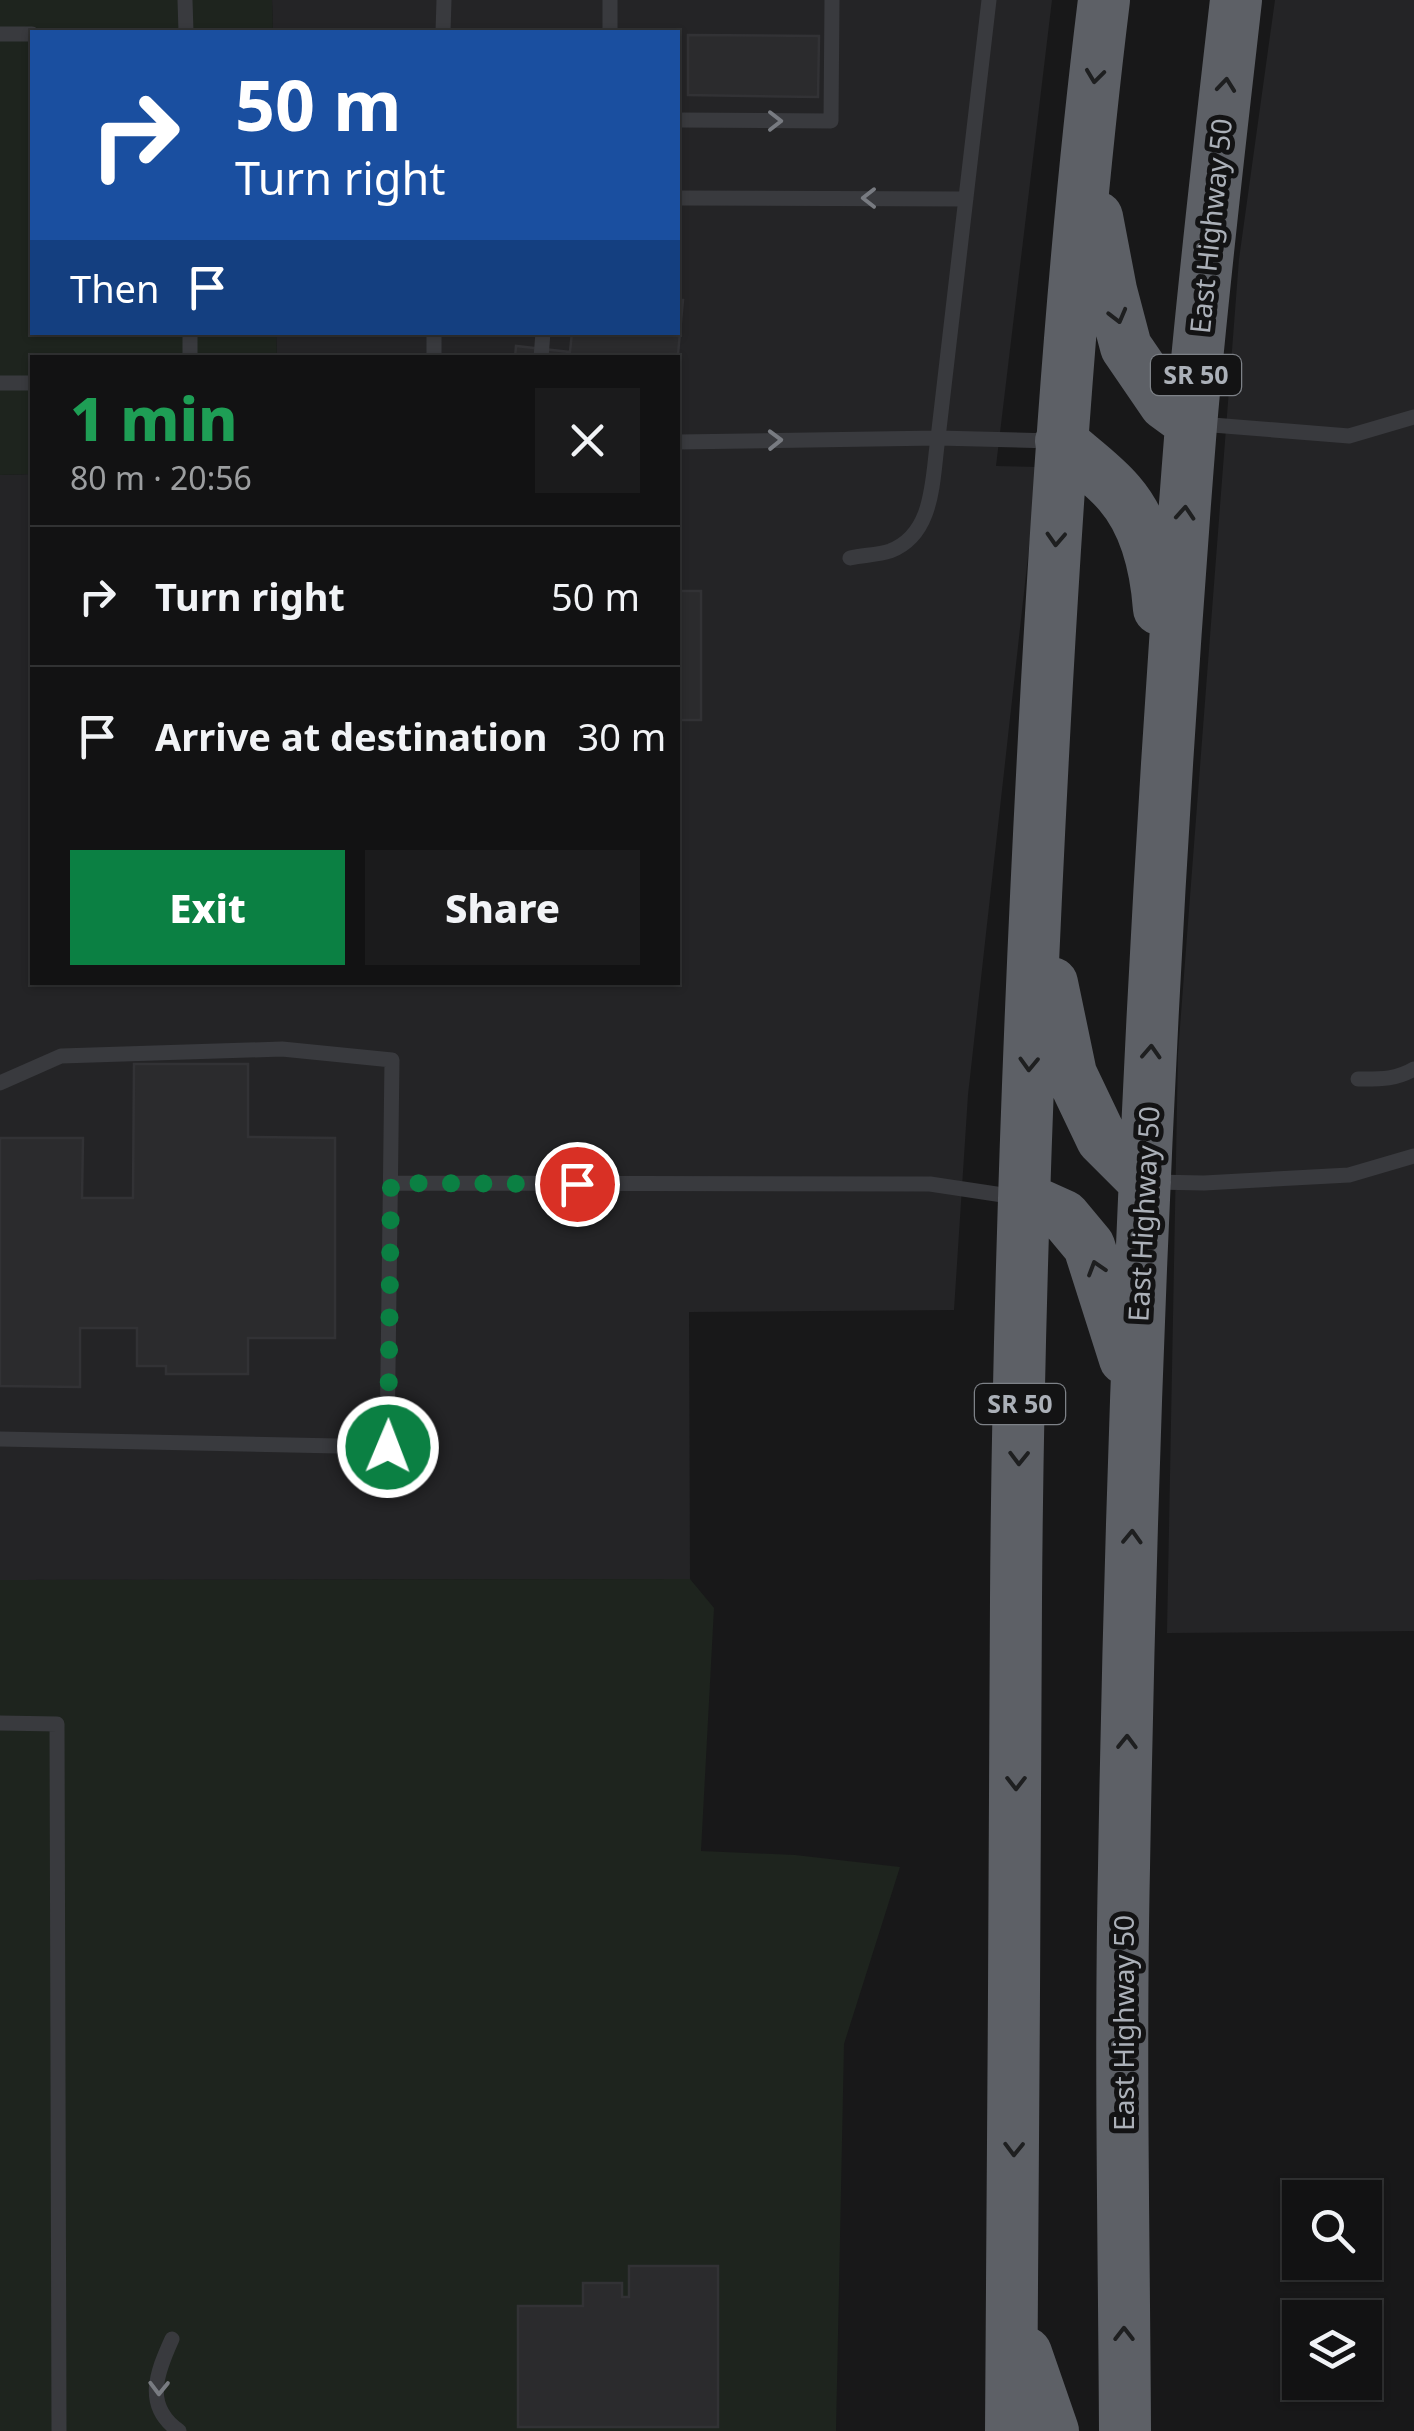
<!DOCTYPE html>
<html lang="en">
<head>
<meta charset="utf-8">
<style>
	body { margin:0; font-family:"Noto Sans",sans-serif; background:#1b1b1c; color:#f1f3f6; height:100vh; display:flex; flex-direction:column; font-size:38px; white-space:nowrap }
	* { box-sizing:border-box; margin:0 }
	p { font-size:32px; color:#9c9ea0 }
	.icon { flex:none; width:55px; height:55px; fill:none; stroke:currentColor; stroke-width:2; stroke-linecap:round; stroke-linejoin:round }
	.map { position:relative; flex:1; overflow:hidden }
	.drawer { position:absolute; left:30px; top:355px; width:650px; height:630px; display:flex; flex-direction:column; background:#121213; border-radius:0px; box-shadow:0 2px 8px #0004,0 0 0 2px #313233 }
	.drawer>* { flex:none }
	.banner { position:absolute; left:30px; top:30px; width:650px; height:305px; border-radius:0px; box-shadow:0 2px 8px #0004,0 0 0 2px #313233; background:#1a4fa0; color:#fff; overflow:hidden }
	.fabs { position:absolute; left:1282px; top:2180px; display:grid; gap:20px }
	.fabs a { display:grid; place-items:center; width:100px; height:100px; border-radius:0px; background:#121213; box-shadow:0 2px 8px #0004,0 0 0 2px #313233; font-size:50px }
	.pin { position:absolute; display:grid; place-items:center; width:85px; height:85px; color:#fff; margin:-42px; border:5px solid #fff; border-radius:50%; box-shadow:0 2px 10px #0007 }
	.me { position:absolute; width:110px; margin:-55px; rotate:1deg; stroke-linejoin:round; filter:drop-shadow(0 0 8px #0008) }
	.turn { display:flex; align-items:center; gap:35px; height:210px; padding:0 40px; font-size:45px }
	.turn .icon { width:130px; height:130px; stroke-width:2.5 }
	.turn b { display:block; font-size:70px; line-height:85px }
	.then { display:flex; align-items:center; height:95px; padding:0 40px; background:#0003; gap:20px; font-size:38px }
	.round { display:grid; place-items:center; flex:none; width:105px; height:105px; border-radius:0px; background:#1b1b1c }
	.headline { display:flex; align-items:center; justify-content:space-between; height:170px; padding:0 40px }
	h1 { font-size:60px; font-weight:800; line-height:75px; color:#1e9e55 }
	.button { display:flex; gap:20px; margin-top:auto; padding:20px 40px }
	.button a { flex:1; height:115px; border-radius:0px; background:#0b8043; color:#fff; font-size:40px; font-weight:800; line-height:115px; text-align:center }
	.button a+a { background:#1b1b1c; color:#f1f3f6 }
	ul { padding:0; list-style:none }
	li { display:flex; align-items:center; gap:30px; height:140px; padding:0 40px; border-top:2px solid #313233 }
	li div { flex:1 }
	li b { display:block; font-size:38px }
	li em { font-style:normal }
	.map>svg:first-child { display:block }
</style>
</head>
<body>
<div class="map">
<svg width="1414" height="2431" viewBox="0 0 1414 2431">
	<rect width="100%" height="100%" fill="#181819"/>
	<!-- built -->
	<path fill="#242426" d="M272,0h780l-56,466 42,1 -70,628 -14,215 -265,2 1,267 -690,1v-1105l32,-1v508h646v-624l-401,-1 -1,-24 402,-1v-300h-405z
		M1275,0h139v1631l-247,2 11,-580 61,-794z"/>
	<!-- green -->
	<path fill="#1e241e" d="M0,0h272l1,32h-241v300l244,1 1,24 -245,1v116l-32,1z
		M690,1579l24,29 -13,243 94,4 105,12 -56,177 -8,387h-836v-851z"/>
	<!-- building -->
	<path fill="#2b2b2d" stroke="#323235" stroke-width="2.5" d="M688,35l131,1 -1,61 -130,-2z
		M678,300h5l-5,54h-8l-1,4h-154l1,-12 54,6 2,-20h106z
		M678,591h23v129h-23z
		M134,1064h114v73l87,1v200h-87v36h-82v-8h-29v-38h-57v59l-80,-1v-248h83l-1,60h51z
		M629,2266h89v161h-200v-121h65v-23h39v14h7z"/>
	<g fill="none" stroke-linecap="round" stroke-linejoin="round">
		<!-- service -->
		<path stroke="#393a3e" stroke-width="15" d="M185,0l1,32
			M989,0l-51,438 115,3
			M443,32l1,-32
			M610,32v-32
			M0,34h32
			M678,120l153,1 1,-121
			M678,198l288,1
			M190,332v26
			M434,332v26
			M541,358l2,-26
			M0,383h32
			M1200,424l149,12 65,-19
			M678,442l260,-4c-6,40 -3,96 -48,113 -12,4 -27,4 -40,7
			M1358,1079c20,0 38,1 56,-10
			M0,1083l61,-27 221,-7 110,11 -5,387 -387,-8
			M1154,1182l50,1 145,-8 65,-19
			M391,1183l539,1 86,13
			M0,1723l57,1 2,707
			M172,2339c-15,33 -29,67 7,92"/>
		<!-- trunk -->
		<path stroke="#5d6066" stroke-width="52" d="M1097,217l14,73 15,57 39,57 26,19
			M1061,441c19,17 42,33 58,52 27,31 37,76 40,116
			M1052,983l19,91 31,65 43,43
			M1024,1198l40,18 25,30 36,113
			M1026,2353l27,78
			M1011,2431c3,-277 3,-555 5,-832 2,-305 14,-611 31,-917 13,-228 29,-455 57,-682
			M1125,2431c-1,-188 -5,-375 -1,-563 8,-481 29,-962 67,-1442 12,-142 29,-284 45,-426"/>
	</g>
	<!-- one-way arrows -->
	<defs><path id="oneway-chevron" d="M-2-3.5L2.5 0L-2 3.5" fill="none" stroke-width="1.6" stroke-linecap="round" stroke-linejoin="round" transform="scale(2.5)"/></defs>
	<g stroke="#1e1f20">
		<use href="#oneway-chevron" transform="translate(1095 76) rotate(97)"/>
		<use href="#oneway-chevron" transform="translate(1226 85) rotate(-84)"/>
		<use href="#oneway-chevron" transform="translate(1118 316) rotate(75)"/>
		<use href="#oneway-chevron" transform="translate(1185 513) rotate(-86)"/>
		<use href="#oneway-chevron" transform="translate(1056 539) rotate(93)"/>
		<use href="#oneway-chevron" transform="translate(1151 1052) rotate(-87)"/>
		<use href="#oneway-chevron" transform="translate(1029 1064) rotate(92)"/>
		<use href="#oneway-chevron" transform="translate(1096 1268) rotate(-107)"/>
		<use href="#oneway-chevron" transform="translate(1019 1458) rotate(91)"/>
		<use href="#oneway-chevron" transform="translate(1132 1537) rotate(-88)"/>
		<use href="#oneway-chevron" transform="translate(1127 1742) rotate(-89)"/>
		<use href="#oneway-chevron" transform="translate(1016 1783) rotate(90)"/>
		<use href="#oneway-chevron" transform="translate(1014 2149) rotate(91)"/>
		<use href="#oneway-chevron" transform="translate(1124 2334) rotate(-90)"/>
	</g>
	<g stroke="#787b81">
		<use href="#oneway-chevron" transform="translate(775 121)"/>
		<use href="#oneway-chevron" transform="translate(869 198) rotate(-180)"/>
		<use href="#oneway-chevron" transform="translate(775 440) rotate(-1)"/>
		<use href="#oneway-chevron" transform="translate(159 2388) rotate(91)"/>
	</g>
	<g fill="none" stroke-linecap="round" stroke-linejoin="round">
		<!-- route -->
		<path stroke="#0b8043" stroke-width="18" stroke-dasharray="0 32.4" d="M388,1447l3,-264 186,1"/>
	</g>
	<g text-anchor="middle" stroke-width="10" stroke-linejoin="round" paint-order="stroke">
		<!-- shield labels -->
		<g fill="#131314" stroke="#7d8187" stroke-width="2.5">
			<rect x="1151" y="355" width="90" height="40" rx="8"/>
			<rect x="975" y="1384" width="90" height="40" rx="8"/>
		</g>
		<g font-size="25" font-weight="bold" fill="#abb0b8">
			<text x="1196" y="384">SR 50</text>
			<text x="1020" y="1413">SR 50</text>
		</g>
		<!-- street labels -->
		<g font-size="28" fill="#abb0b8" stroke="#131314">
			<text transform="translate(1211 226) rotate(-84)" y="10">East Highway 50</text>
			<text transform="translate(1144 1214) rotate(-87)" y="10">East Highway 50</text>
			<text transform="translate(1124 2023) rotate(-90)" y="10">East Highway 50</text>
		</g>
	</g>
</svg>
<div class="fabs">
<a><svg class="icon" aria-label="search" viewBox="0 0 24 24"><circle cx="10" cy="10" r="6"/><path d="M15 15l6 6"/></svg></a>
<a><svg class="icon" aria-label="layers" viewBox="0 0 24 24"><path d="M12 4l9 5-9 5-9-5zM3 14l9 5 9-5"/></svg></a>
</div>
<div class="pin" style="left:577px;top:1184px;background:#d93025"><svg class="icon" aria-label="arrive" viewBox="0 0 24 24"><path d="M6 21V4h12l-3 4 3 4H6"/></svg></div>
<svg class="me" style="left:388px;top:1447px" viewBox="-20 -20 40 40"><circle r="17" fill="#0b8043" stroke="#fff" stroke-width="3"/><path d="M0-11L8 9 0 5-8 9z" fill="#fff"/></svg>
<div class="banner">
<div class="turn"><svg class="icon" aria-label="right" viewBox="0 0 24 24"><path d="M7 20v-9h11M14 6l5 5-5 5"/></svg><div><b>50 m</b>Turn right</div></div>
<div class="then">Then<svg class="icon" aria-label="arrive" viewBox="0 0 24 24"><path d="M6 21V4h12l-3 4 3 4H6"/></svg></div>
</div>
<section class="drawer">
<div class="headline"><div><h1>1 min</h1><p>80 m · 20:56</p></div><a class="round"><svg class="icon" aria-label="close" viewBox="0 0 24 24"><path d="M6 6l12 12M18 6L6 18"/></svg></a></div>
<ul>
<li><svg class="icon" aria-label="right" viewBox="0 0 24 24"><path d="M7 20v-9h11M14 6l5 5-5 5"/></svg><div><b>Turn right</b></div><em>50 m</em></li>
<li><svg class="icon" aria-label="arrive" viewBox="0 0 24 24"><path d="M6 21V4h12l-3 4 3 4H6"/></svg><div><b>Arrive at destination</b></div><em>30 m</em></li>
</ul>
<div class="button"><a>Exit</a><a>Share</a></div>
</section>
</div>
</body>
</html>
